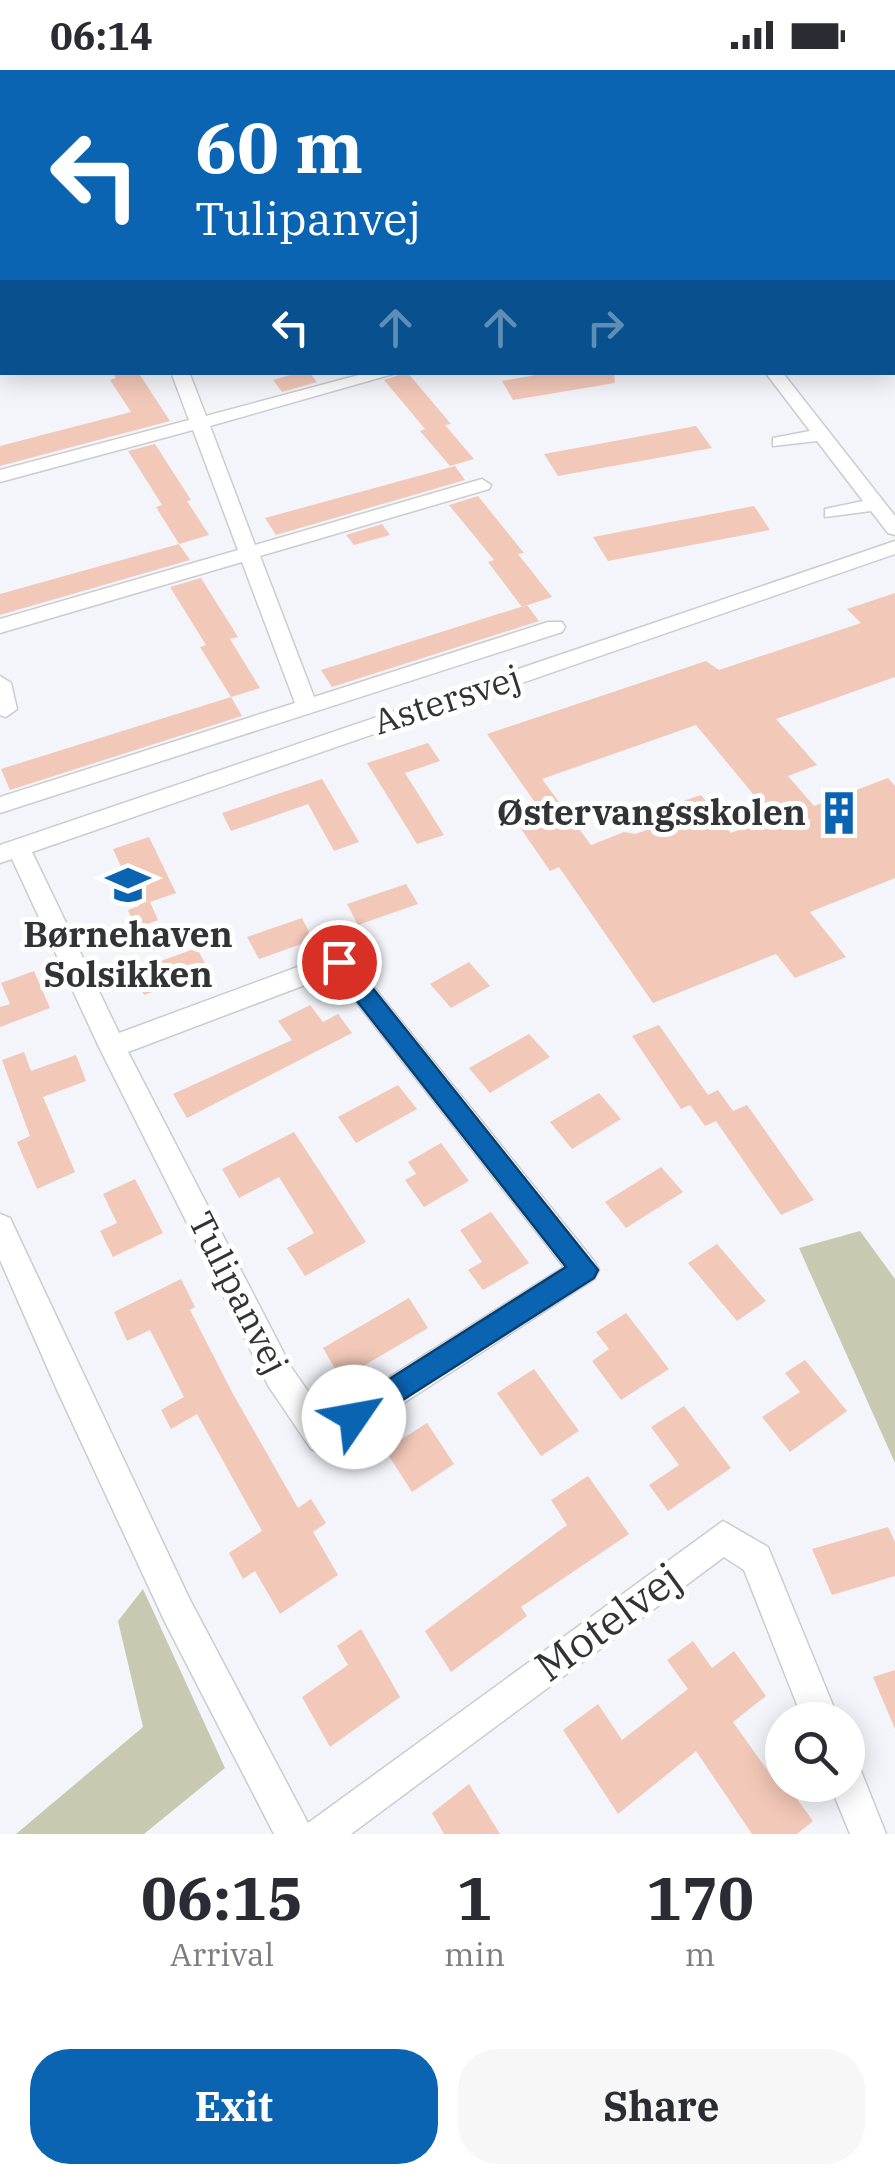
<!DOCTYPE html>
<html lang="en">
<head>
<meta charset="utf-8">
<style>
	body { margin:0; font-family:"IBM Plex Serif",serif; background:#f7f7f7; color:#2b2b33; height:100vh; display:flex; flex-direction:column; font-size:38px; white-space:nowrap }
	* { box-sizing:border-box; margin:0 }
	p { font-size:32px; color:#7c7c81 }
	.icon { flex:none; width:55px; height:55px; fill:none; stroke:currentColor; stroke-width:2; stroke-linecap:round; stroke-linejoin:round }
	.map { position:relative; height:1764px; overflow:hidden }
	.details { display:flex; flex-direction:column; background:#fff; flex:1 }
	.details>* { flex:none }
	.guide { position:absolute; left:0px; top:0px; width:895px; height:305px; box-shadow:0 5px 25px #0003; background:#0a64b2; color:#fff; overflow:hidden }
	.controls { position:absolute; left:765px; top:1632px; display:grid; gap:20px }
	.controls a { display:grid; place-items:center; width:100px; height:100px; border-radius:50%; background:#fff; box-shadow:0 5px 25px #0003; font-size:50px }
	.pin { position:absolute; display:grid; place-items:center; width:85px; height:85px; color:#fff; margin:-42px; border:5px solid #fff; border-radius:50%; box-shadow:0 2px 10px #0007 }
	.me { position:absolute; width:110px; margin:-55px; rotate:57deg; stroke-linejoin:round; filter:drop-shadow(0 0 8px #0008) }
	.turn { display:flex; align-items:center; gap:35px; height:210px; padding:0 30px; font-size:45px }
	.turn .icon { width:130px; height:130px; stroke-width:2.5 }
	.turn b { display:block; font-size:70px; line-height:85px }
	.lanes { display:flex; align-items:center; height:95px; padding:0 30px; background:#0003; justify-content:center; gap:50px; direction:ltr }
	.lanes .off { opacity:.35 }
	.eta { display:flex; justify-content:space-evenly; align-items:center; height:170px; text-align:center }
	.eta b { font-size:60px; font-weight:700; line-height:70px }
	.cta { display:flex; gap:20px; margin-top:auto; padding:20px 30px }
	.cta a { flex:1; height:115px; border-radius:40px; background:#0a64b2; color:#fff; font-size:40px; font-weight:700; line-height:115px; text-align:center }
	.cta a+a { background:#f7f7f7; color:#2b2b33 }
	.status { display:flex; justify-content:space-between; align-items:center; height:70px; padding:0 50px; background:#fff; direction:ltr }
	.status svg { height:28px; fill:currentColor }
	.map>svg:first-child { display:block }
</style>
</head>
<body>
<div class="status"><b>06:14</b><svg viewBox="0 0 49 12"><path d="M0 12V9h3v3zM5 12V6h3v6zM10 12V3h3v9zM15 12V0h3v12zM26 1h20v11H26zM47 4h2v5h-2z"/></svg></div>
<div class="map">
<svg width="895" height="1764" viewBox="0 0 895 1764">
	<rect width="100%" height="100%" fill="#f3f5fa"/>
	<!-- green -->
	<path fill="#c7cab0" d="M860,1161l35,48v184l-96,-215z
		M143,1519l82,179 -81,66h-128l127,-107 -25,-106z"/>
	<!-- building -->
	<path fill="#f2c8b8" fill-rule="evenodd" d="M112,302h26l32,49 -170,45v-20l131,-34 -21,-32 6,-2z
		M300,302h9l8,10 -35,10 -9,-12z
		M407,302l44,52 -6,1 29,34 -24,7 -30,-35 5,-2 -41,-49z
		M552,302h62l1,11 -102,17 -11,-19z
		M696,356l16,22 -154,28 -14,-22z
		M155,374l36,56 -4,1 22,34 -30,9 -23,-37 6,-2 -34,-54z
		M455,396l10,14 -189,55 -11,-17z
		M478,426l46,57 -6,1 34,43 -30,10 -34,-45 6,-2 -45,-55z
		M754,436l16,24 -162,31 -15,-24z
		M382,454l8,11 -36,10 -8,-10z
		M179,474l11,16 -190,55v-21z
		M201,508l37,59 -8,2 30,49 -29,9 -31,-50 6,-2 -36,-58z
		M895,523v84l-119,42 41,46 -29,11 26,30 74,-28 7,8v92l-85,34 36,45 -51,21 -19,-24 -123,49 -94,-136 -9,4 -42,-61 26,-9 -47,-67 219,-73 13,9 142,-47 -14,-14zM696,655l76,92 -41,16 -30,-38 -38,13 -7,19 -21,7 -11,-2 -33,13 -49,-66z
		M527,535l12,16 -207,66 -11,-17z
		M231,627l11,19 -232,74 -9,-21z
		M428,673l12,18 -35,12 39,62 -27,9 -50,-81z
		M322,709l37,63 -25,9 -26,-47 -77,27 -9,-18z
		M149,767l27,56 -26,9 8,18 -22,8 -8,-18 11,-4 -26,-57z
		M406,814l12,20 -60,21 -11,-21z
		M302,848l11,22 -54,19 -12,-22z
		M197,878l12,23 -65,24 -11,-24z
		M469,892l21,24 -39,22 -21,-24z
		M34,901l16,37 -50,19v-20l10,-3 -9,-21z
		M310,935l13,17 15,-8 14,19 -165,85 -14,-24 119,-54 -14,-19z
		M659,955l49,70 10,-5 15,21 14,-6 67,95 -33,15 -65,-94 -11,5 -15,-21 -9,4 -49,-73z
		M529,964l21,23 -60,36 -21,-25z
		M24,982l7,19 45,-16 10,26 -43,16 32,75 -38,17 -20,-47 13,-6 -28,-76z
		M398,1015l19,24 -61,34 -18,-26z
		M599,1023l22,26 -49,30 -22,-27z
		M294,1062l72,110 -61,34 -18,-28 27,-15 -35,-56 -40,21 -17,-29z
		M441,1073l28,38 -45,26 -19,-27 11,-6 -8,-12z
		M661,1097l22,25 -57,36 -21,-26z
		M135,1109l28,54 -50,24 -13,-26 17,-8 -14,-29z
		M491,1142l38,51 -46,27 -15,-20 14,-8 -22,-32z
		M717,1174l49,57 -29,20 -49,-58z
		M181,1209l14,28 -5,3 43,84 65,114 13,-9 15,24 -13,9 25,43 -58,39 -25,-43 -12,8 -14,-26 33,-22 -65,-117 -26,15 -10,-19 23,-13 -34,-67 -23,11 -13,-29z
		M409,1228l19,30 -87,51 -18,-31z
		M626,1243l43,56 -48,31 -29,-39 17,-12 -13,-17z
		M805,1290l42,51 -57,41 -28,-35 38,-25 -15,-19z
		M534,1299l45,62 -38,25 -44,-63z
		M684,1336l47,62 -63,43 -19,-26 30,-20 -28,-38z
		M427,1353l27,41 -42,28 -27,-42z
		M588,1406l41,58 -108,73 6,9 -76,56 -26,-41 142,-106 -16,-25z
		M888,1457l7,15v34l-63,19 -20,-46z
		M361,1559l39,68 -70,50 -28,-50 46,-32 -11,-19z
		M693,1571l19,27 22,-17 32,45 -33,26 42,59 6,-5 1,9h5l26,36 -16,13h-45l-56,-83 -78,63 -55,-84 35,-26 24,36 66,-51 -21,-29z
		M895,1600v59l-22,-52z
		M469,1714l31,50h-56l-12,-21z"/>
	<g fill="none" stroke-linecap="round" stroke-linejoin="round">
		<!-- minor casing -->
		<g stroke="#caccd1" stroke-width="3">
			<path id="minor" d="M36,0h14v2h-13z
				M536,0h15l2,2h-15z
				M885,0h10v7l-3,-5z
				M892,28l3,1v10h-3z
				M2,162v10l-2,1v-10z
				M171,302h18l17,44 164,-44h30l-190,54 45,119 220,-64 7,-2 9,6 -2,4 -229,67 54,141 234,-75h14l3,5 -3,5 -562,181v-16l295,-94 -53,-141 -242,71v-14l238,-69 -45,-120 -193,52v-12l189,-50z
				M765,302h17l113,144v19l-7,-2 -17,-22 -46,6v-8l38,-8 -46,-60 -44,5v-8l37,-7z
				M895,471v13l-863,298 87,181 211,-78h18l246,306 5,9 -5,9 -261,170 -11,4 -11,-4 -42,-62 -170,-340 -87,-188 -12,4v-18zM334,904l230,293 -238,150 -35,-50 -163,-315z
				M0,606l11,7 6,26 -11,8 -6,-2z
				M0,1144l10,4 179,380 119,225 415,-302 45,26 71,173h-36l-59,-150 -20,-13 -373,277h-77l-109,-212 -107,-230 -58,-132z
				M848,1696l13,5 25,63h-36l-20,-49h18z"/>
		</g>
		<!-- major casing -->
		<g stroke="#d2d2d2" stroke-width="2">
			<path id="major" d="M747,0h17l1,2h-16z
				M892,159l3,1v13l-3,-1z"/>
		</g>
		<!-- minor -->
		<use href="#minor" fill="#fff" fill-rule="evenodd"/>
		<!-- major -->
		<use href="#major" fill="#b1edfe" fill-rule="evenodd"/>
	</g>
	<!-- route -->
	<path fill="#0a64b2" stroke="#064174" stroke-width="2.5" d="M339,883l8,3 251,314 -4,8 -240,153 -9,-4 -5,-10 5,-10 221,-140 -235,-299 -3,-6 3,-6z"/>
	<!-- icons -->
	<defs>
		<g id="building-bare" transform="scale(3.45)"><path d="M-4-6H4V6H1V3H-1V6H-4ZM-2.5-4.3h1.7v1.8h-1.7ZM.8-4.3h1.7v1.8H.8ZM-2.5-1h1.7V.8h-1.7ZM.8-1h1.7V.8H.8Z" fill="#0a64b2" stroke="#fff" stroke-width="2.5" paint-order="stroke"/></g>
		<g id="school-bare" transform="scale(3.45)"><path d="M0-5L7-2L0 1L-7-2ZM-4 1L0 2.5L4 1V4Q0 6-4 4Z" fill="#0a64b2" stroke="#fff" stroke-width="2.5" paint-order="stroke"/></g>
	</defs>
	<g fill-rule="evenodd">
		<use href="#building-bare" x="839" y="743"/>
		<use href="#school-bare" x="128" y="815"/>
	</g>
	<g text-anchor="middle" stroke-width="10" stroke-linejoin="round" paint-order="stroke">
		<!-- street labels -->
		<g font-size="35" fill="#323334" stroke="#fff">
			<text transform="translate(447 630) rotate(-18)" y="12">Astersvej</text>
			<text transform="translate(238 1223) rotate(63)" y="12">Tulipanvej</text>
		</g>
		<!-- poi labels -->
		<g font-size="35" font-weight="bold" fill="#323334" stroke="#fff" text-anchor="end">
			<text x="806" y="755">Østervangsskolen</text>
			<text x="128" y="877" text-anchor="middle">Børnehaven<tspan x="128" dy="40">Solsikken</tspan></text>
		</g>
		<!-- near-street labels -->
		<g font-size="42" fill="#323334" stroke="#fff">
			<text transform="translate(608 1552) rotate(-36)" y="15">Motelvej</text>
		</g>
	</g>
</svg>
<div class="controls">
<a><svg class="icon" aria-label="search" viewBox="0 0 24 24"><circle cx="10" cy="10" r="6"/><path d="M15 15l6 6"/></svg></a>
</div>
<div class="pin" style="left:339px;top:892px;background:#d93025"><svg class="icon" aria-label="arrive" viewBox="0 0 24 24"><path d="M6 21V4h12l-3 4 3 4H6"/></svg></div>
<svg class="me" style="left:354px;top:1347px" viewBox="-20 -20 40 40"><circle r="19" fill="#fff"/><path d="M0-13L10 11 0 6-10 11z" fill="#0a64b2"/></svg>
<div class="guide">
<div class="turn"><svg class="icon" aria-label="left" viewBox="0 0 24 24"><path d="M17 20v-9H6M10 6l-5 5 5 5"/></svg><div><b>60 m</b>Tulipanvej</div></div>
<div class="lanes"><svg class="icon" aria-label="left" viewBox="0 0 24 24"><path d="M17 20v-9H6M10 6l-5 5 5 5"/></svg><svg class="icon off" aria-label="ahead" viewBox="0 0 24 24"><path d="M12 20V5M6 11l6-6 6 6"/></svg><svg class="icon off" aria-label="ahead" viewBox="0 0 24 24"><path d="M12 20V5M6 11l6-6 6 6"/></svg><svg class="icon off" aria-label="right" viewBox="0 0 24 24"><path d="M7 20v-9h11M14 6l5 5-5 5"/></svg></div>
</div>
</div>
<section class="details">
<div class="eta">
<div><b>06:15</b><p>Arrival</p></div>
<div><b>1</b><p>min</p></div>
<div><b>170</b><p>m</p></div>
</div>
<div class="cta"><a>Exit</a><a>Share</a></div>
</section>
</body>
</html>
